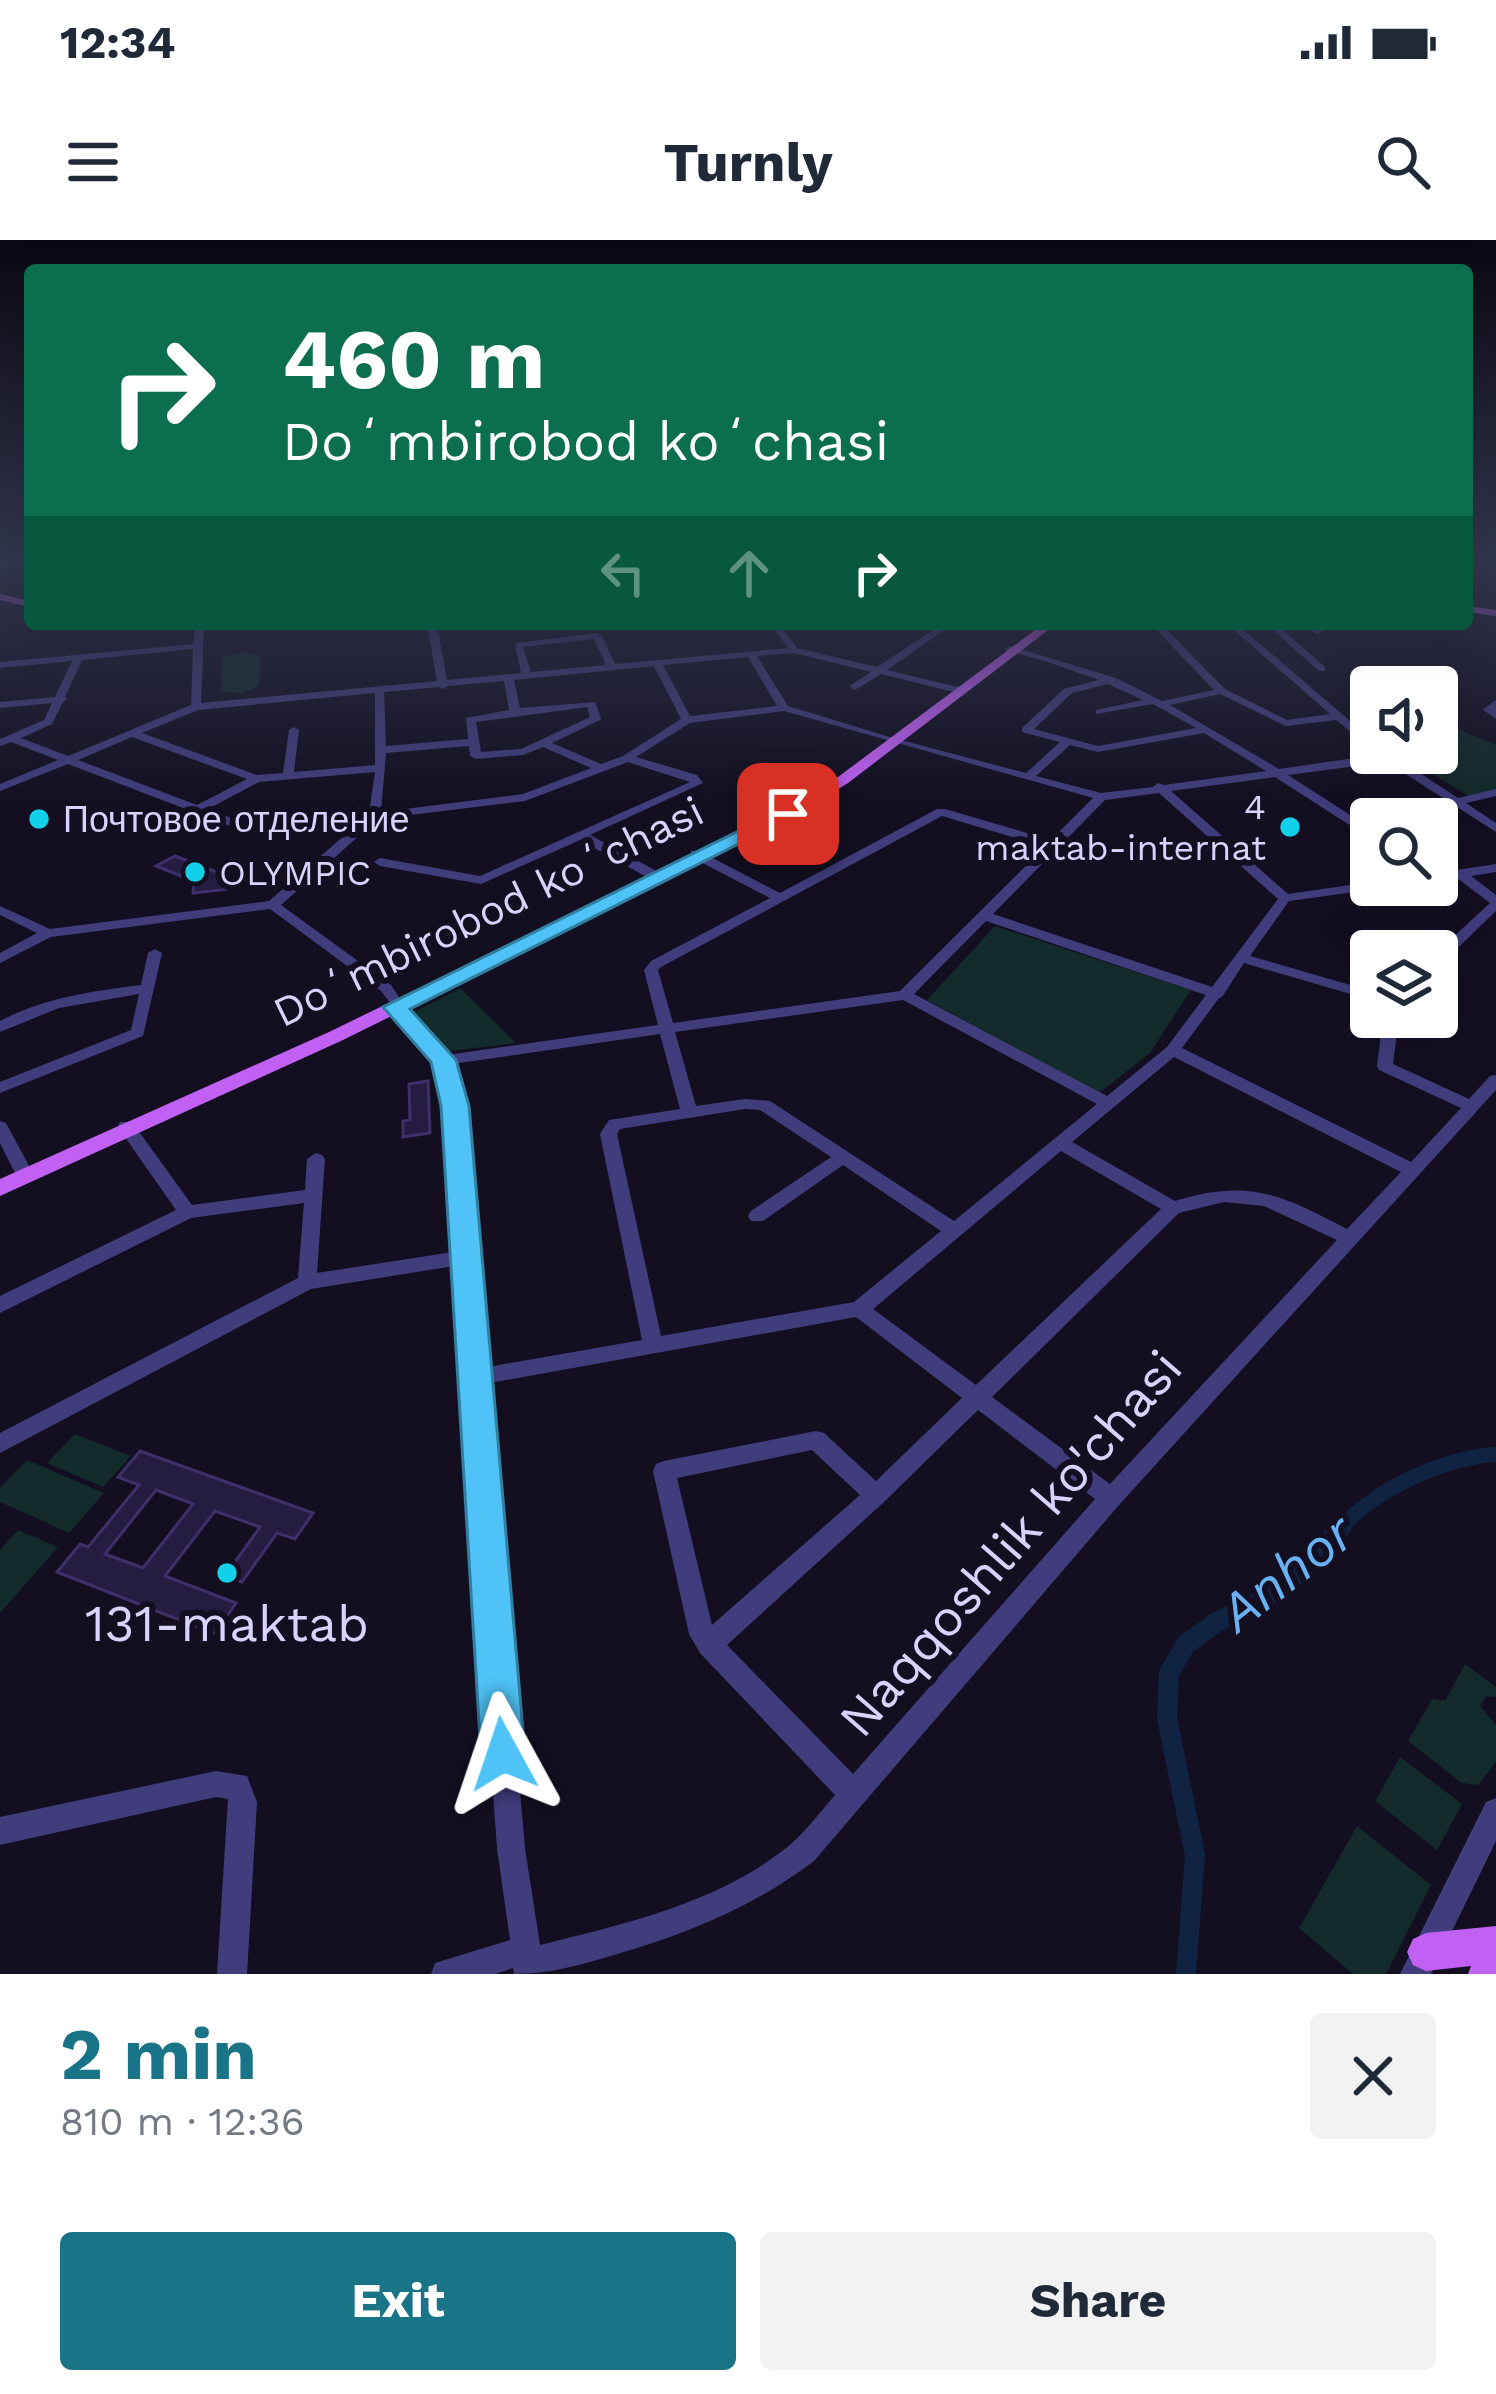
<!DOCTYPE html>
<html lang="en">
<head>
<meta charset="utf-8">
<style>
	body { margin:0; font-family:"Work Sans",sans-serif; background:#f2f2f3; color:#1f2937; height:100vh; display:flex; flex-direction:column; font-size:45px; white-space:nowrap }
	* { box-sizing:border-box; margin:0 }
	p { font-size:39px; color:#747a83 }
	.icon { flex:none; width:66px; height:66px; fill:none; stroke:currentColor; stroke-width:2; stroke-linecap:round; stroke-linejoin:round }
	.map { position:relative; height:1734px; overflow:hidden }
	.side { display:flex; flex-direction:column; background:#fff; flex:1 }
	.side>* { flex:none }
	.hud { position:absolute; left:24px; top:24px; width:1449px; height:366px; border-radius:12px; box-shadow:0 12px 48px #0002; background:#0b6e4f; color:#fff; overflow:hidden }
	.fabs { position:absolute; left:1350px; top:426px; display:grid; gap:24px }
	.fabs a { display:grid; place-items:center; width:108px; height:108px; border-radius:12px; background:#fff; box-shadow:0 12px 48px #0002; font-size:60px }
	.pin { position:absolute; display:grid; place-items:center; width:102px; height:102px; color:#fff; margin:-51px; border-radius:24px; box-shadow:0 6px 18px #0006 }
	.me { position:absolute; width:132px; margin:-66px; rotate:355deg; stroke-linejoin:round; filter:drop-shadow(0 0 9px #0008) }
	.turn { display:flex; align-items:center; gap:42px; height:252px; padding:0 60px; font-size:54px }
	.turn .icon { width:156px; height:156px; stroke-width:2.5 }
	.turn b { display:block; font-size:84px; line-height:102px }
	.lanes { display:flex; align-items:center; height:114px; padding:0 60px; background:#0003; justify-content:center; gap:60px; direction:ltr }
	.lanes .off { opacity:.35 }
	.round { display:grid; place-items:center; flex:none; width:126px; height:126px; border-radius:12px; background:#f2f2f3 }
	.summary { display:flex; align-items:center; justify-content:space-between; height:204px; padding:0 60px }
	h1 { font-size:72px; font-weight:700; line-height:90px; color:#197488 }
	.primary-button { display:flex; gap:24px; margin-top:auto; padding:24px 60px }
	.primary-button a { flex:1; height:138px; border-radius:12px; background:#197488; color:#fff; font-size:48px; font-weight:700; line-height:138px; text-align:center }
	.primary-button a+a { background:#f2f2f3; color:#1f2937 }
	.status { display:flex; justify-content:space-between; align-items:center; height:84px; padding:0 60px; background:#fff; direction:ltr }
	.status svg { height:33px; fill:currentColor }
	header { display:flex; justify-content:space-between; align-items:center; height:156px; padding:0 60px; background:#fff; font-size:54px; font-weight:700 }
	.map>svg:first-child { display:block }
</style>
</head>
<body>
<div class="status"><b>12:34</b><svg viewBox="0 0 49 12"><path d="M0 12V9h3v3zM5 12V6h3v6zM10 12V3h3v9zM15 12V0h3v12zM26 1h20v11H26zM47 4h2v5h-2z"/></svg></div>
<header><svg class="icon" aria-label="menu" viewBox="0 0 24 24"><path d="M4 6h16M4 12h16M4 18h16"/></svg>Turnly<svg class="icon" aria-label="search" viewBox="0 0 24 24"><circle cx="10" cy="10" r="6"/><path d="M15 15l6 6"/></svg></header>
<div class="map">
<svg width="1496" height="1734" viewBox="0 0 1496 1734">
	<rect width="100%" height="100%" fill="#130f21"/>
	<!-- green -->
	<path fill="#132b2a" d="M244,412l17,4 -2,30 -17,7 -21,-1 2,-34z
		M1437,480l59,25v45l-26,7 -71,-44h38z
		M995,686l196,64 -41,63 -51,40 -172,-93z
		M461,748v1l55,54 -67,8 -35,-39z
		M75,1194l56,22 -28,31 -56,-24z
		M27,1220l77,33 -35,40 -69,-31v-14z
		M18,1290l40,17 -58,66v-63z
		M1465,1424l31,23v10l-10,-1 -6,10 16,19v37l-18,23 -16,-2 -54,-42 24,-42 13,2z
		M1400,1517l62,47 -25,46 -62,-49z
		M1357,1586l74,59 -45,89h-33l-54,-46z"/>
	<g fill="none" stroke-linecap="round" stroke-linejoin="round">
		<!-- canal-far1 -->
		<path stroke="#112343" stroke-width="15" d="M1340,1288c40,-41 99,-68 156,-74"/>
		<!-- canal -->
		<path stroke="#112343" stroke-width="20" d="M1186,1734l9,-119 -28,-137 2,-45 17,-29 31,-22 67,-34 59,-63"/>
	</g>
	<!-- building -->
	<path fill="#251c41" stroke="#3d306b" stroke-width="3" fill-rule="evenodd" d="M175,616l55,21v12l-37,4 1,-12 -38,-15z
		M428,841l2,52 -27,4v-16l7,-1 -1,-36z
		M140,1211l173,62 -18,26 -18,-6 -35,49 -17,-6 35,-49 -45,-16 -50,65 71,27 -21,31 -158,-62 23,-28 8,3 51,-62 -21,-8zM156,1250l37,14 -50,64 -38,-14z"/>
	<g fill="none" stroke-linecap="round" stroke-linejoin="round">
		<!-- minor -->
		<path fill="#413d7d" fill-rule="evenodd" d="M194,384h10l-3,79 236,-22 -10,-57h10l10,56 74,-7 -6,-30 82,-10 5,3 13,28 173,-16 -18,-24h10l17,24 80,19 65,-43h11l-66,46 79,19v4l-4,1 -81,-20 -26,16 -4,-1v-4l20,-13 -77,-19 -37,3 31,50 105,32 133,35 34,-31 -38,-10v-4l42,-39 35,-9 -54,-19 -38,-10 -2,-2 5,-3 106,32 46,23 52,-11 -63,-66h10l64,65 62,31 43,-6 -103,-90h10l134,115v9l-35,-28 -50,6 -66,-32 -50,11 109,64 110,-16 69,45 38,-9v7l-30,7 30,20v9l-109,-70 -99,13 73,47v13l10,8v11l-20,-15v-13l-76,-49 -104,14 117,103 83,-12v3h13l-7,4 -88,12 -39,55 121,35v9l-127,-37 -22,34 -3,1 -37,50 229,114 50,-54 -82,-38 -2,-4 6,-49h16l-6,47 76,35 21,-23 6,-1v15l-377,415 -305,356c-61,46 -127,73 -200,94 -34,10 -65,19 -100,19l-1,-6 -18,6h-64l4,-11 75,-23 -13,-92 -43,-582 -143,23 -311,164v-20l298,-155 6,-75 -113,15 -191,95v-17l176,-86 -56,-80 -2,-4 2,-4h12l60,83 113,-15 2,-31 9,-6 6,2 3,4 -8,114 136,-21 -6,-146 -12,-45 -45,-51 -2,-3 3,-3 -10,-13 -111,-82 -219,28 -51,26v-10l37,-20 -37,-18v-9l50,23 219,-28 99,-86 -130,14 -170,-65 -68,27v-7l58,-24 -47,-18 -11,4v-7l44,-19 8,-17 -52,5v-6l55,-5 17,-36 -72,7v-6l194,-18zM594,399l12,26 -75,7 -8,-25zM193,409l-2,56 -123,51 -47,-18 31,-14 11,-22 4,-3 -2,-2 17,-37zM748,417l29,49 -87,10 -27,-51zM654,426l27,53 -58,37 -22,8 -49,-21 48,-23 1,-2 -6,-16 -75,6 -6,-28zM504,441l5,29 -43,8 2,21 -82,7 -2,-54 55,-5 4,2 5,-3zM1108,444l35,16 -47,10v4l57,-10 43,24 -98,18 -64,-17 38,-36zM375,453v72l-81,7 5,-42 -5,-3 -5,3 -6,43 -26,2 -115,-42 56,-23zM587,467l3,10 -69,32 -40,3 -5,-30zM784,471l309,87 -42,42 -106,-31h-8l-157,84 -81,-42h-8v6l79,41 -119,63 -7,9 14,55 -211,30 -49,-52 3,-3 -10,-15 -110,-80 97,-86 147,-18 103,-39 62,20 -210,94 -100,-18 -6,4 6,4 101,18 99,-44 72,40h10v-6l-72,-39 113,-52 -6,-8 -61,-18 54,-34zM1204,493l62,38 -102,14 -6,-2 -5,4 -52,6 -65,-17 34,-31 28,7zM132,497l115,42 -50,26 -119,-45zM469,506l1,10 6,3 47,-4 20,-8 48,21 -68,26 -142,18 5,-59zM375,532l-5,34 -131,15 -31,-12 51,-27zM1159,553l119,106 -66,88 -219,-73 112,-114zM942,576l103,31 -145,144 -227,32 -15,-53 3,-3zM986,681l220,74 -39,52 -60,49 -193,-102zM903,760l194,104 -143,117 -184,-120 -25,-2 -49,7 -21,-74zM660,794l20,75 -71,11 -9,14 42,206 -160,28 -19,-262 -11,-42zM1174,817l227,115 -54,57c-65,-34 -98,-51 -172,-28l-103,-59zM745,869l15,1 71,47 -80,54 -3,5 3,5h12l80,-56 98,66 -87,71 -193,34 -44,-202 3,-5zM1061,911l100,58 -185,176 -103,-76zM1224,962l40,4 73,34 -227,244 -118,-87 187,-184zM856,1077l106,81 -86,83 -52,-48 -8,-2 -152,30 -8,3 -3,7 36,163 11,19 135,142c-14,16 -28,35 -44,49 -71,59 -164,79 -251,101l-15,-97 -41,-464zM978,1170l117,89 -242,275 -126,-129 157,-143zM812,1210l48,45 -148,130 -35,-147z
			M675,384h10l2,3 -8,2z
			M1022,384h17l11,4 -5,3z
			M1266,384h10l49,43v4h-6z
			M1302,384h11l11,8 -8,2z
			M1494,461h2v18l-13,-9z
			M1496,624v8l-25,4 25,19v16l-54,52 -5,1v-12l53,-49 -33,-25 -20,3v-8z
			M155,709l7,4 -19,83 -143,57v-11l131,-52 8,-36 -80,14 -59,24v-11c44,-23 92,-30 141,-36l7,-32z
			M0,881l6,2 29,54 -3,4h-12l-3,-4 -17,-34z
			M216,1531l31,5 10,26 -10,172h-30l11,-175 -12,-2 -216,48v-28z
			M1496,1558v43l-65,133h-31l86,-172z"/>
		<!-- major -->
		<path fill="#c061f4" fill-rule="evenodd" d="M0,319h30v3l-30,2z
			M0,354l30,7v6l-30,-7z
			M1467,366l29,4v6l-29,-4z
			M1043,384h13l-208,159 -55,34 -450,223 -343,156v-17l329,-147 454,-221 55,-34z
			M1496,1686v48h-28l3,-8 -45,5 -13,-6 -6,-13 6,-13 13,-6z"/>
	</g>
	<!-- sky -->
	<linearGradient id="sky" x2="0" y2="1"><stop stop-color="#0a0812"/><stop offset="0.57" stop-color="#33374e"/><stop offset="1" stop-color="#33374e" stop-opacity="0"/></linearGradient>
	<rect width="1496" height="562" fill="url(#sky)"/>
	<!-- route -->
	<path fill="#4fc3f7" stroke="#337fa1" stroke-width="3" d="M781,570l17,4 -388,195 46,51 13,46 56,648 -6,16 -16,6 -15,-6 -7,-16 -40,-648 -10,-44 -48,-55z"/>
	<!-- markers -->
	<g fill="#11d0ea" stroke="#130f21" stroke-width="4.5">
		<circle cx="39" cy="579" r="12"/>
		<circle cx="1290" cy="587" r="12"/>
		<circle cx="195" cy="632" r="12"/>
		<circle cx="227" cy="1333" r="12"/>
	</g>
	<g text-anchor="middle" stroke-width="12" stroke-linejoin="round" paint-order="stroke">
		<!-- far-poi labels -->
		<g font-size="36" fill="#d8d2fc" stroke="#130f21" text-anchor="start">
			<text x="1266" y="579" text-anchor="end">4<tspan x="1266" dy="41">maktab-internat</tspan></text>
			<text x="63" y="592">Почтовое отделение</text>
			<text x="219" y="645">OLYMPIC</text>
		</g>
		<!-- street labels -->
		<g font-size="42" fill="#d8d2fc" stroke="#130f21">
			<text transform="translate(488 671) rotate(-26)" y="15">Doʻmbirobod koʻchasi</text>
		</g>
		<!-- near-street labels -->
		<g font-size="51" fill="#d8d2fc" stroke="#130f21">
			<text transform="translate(1010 1303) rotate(-49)" y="18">Naqqoshlik ko'chasi</text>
		</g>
		<!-- near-poi labels -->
		<g font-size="51" fill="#d8d2fc" stroke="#130f21">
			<text x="227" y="1401">131-maktab</text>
		</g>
		<!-- near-water labels -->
		<g font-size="54" font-style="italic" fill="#68b1f4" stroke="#130f21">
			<text transform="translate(1286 1332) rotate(-38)" y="19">Anhor</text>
		</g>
	</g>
</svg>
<div class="fabs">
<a><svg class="icon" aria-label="sound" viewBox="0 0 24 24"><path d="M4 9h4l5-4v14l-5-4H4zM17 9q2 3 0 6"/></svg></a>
<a><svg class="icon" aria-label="search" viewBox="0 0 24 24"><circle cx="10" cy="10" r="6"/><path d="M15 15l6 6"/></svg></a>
<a><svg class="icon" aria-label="layers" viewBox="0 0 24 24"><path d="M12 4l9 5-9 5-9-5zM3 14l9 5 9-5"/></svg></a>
</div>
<div class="pin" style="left:788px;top:574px;background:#d93025"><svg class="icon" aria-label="arrive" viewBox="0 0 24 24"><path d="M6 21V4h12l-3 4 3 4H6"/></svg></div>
<svg class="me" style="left:503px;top:1514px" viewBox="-20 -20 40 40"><path d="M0-17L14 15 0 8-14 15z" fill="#4fc3f7" stroke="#fff" stroke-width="4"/></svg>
<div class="hud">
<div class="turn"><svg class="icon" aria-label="right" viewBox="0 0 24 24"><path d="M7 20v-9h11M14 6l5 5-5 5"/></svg><div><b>460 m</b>Doʻmbirobod koʻchasi</div></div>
<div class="lanes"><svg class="icon off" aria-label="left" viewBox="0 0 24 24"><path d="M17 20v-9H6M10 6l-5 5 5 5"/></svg><svg class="icon off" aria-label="ahead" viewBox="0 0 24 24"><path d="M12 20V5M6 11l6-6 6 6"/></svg><svg class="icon" aria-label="right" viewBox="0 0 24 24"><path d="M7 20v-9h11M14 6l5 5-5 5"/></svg></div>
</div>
</div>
<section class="side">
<div class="summary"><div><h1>2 min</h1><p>810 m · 12:36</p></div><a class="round"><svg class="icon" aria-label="close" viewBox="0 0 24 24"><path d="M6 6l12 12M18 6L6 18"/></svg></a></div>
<div class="primary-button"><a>Exit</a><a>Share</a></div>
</section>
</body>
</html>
